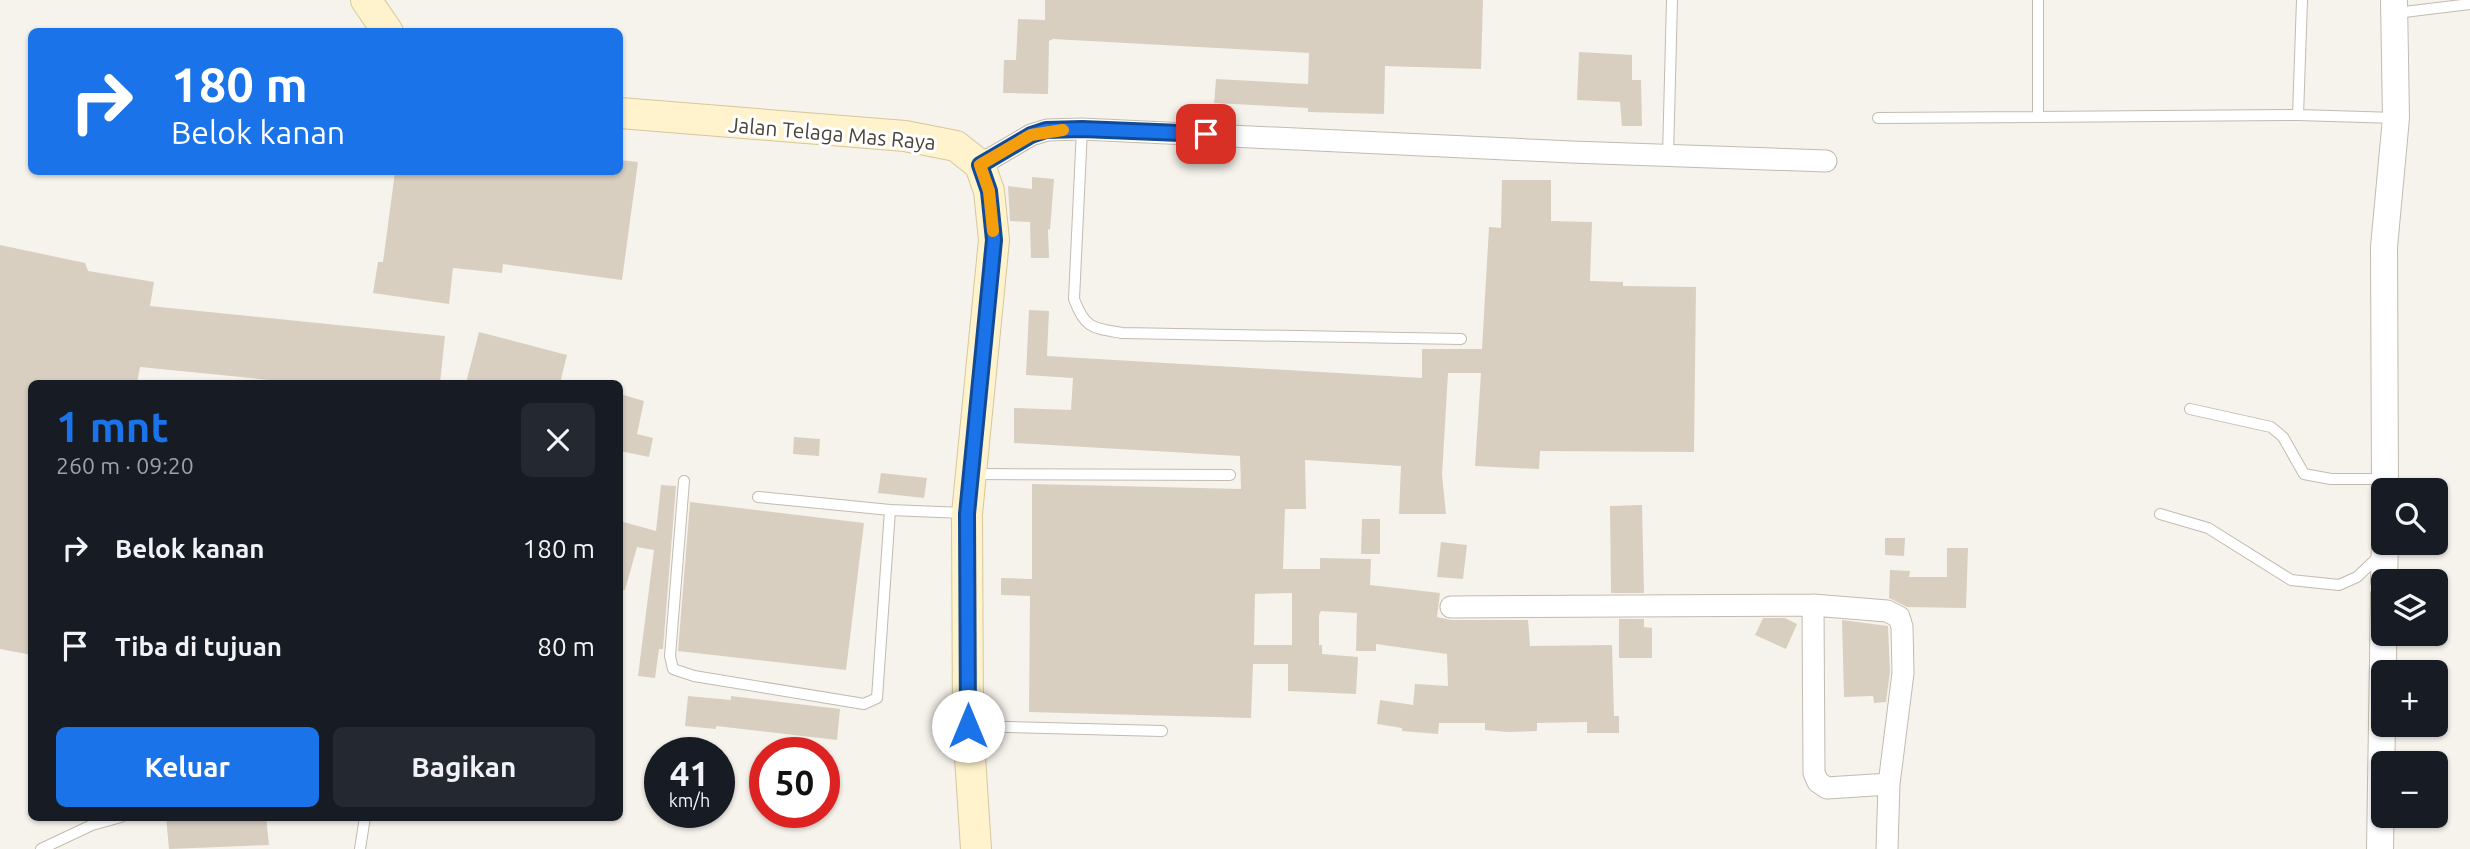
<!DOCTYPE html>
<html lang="id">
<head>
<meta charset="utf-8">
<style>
	body { margin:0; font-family:Ubuntu,sans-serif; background:#242831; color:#f1f3f6; height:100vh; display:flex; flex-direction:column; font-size:26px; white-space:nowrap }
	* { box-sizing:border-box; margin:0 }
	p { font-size:23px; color:#9ea1a6 }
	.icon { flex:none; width:38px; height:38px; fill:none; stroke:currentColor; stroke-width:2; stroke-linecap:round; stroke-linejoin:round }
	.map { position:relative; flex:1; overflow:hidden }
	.panel { position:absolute; left:28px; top:380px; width:595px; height:441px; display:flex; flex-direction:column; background:#171b24; border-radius:10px; box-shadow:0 2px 5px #0004 }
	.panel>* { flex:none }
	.banner { position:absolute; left:28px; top:28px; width:595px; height:147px; border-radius:10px; box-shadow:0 2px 5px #0004; background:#1a73e8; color:#fff; overflow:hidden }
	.fabs { position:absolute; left:2371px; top:478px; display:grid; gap:14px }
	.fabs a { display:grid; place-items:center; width:77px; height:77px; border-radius:10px; background:#171b24; box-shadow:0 2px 5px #0004; font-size:35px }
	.speed { position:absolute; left:644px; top:737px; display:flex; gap:14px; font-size:35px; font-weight:700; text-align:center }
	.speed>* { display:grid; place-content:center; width:91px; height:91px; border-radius:50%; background:#171b24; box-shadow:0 2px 5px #0004; line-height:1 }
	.speed small { font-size:18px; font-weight:400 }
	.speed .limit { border:10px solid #d22; background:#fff; color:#111 }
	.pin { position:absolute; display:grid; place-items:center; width:60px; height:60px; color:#fff; margin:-30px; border-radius:14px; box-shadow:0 4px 10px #0006 }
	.me { position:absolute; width:77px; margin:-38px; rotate:0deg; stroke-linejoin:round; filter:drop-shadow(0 0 5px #0008) }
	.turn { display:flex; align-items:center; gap:24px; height:147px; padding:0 28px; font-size:32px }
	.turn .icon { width:91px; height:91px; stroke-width:2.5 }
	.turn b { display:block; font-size:49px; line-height:60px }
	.round { display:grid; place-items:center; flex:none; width:74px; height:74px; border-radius:10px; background:#242831 }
	.head { display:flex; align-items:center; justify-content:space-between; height:119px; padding:0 28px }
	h1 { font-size:42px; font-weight:700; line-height:52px; color:#1a73e8 }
	.cta { display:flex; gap:14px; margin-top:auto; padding:14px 28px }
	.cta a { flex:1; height:80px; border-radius:10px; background:#1a73e8; color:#fff; font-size:28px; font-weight:700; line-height:80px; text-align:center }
	.cta a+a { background:#242831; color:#f1f3f6 }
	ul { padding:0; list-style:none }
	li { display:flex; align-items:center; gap:21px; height:98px; padding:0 28px }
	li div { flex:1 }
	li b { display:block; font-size:26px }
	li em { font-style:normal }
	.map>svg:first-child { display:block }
</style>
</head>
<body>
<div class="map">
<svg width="2470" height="849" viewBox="0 0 2470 849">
	<rect width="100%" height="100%" fill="#f6f3ec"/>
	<!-- building -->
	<path fill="#d8cfc1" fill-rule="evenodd" d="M1045,0h438l-2,69 -96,-3 -1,48 -76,-2v-4l-94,-5 2,-24 92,5 1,-31 -256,-14 -4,2 -1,53 -45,-1 1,-33h12l2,-41 27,1z
		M1579,52l53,3v25h9l1,46h-20l-2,-24 -43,-2z
		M620,160l18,2 -16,118 -119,-16 -1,9 -49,-5 -4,36 -76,-11 5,-31h5l12,-90h225z
		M1032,177l22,2 -4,51 -2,-1 1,29h-18l-1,-36 -20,-1 -2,-35 24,3z
		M1502,180h49v41l41,1 -2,59 33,1v4l73,1 -2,165 -154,-1 -1,18 -64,-3 6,-93h-33l-6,102 4,39h-47l2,-48 -96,-6 1,49h-21l-2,60h37v-11l51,1 -1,26 70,8 -3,24 14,3h77l2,26 82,-1 2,71h5v17h-32v-11l-50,1v8l-29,1 -23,-2v-7h-46l-1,11 -36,-3v-3l-25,-4 3,-24 33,5 2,-21 33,2 -1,-32 -71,-10v7h-20l1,-38 -36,-2 -2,4v30h3v9l36,3 -2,37 -68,-3v-27h-35l-2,54 -222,-6 1,-116 -29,-1v-17l31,1v-95l209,5 -1,-33 -226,-13v-35l57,2 2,-32 -47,-3 3,-65 20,1 -2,45 375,22v-29h60l7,-122 12,1zM1292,593v52h-38l1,-51z
		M0,245l85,18 3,8 66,11 -4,24 295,30 -5,47h-140l-160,-16 -3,16h-105v272l-32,-6z
		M479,332l88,23 -7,28h-94z
		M620,394l24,7 -7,33 16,4 -4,19 -29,-6z
		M794,437l26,2 -1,17 -26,-2z
		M881,473l46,5 -3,20 -46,-5z
		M661,485l15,1 -13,163h-4l-4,29 -17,-2 16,-126 -17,-3 -12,43h-5v-69l36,10z
		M690,502l174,21 -18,147 -168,-19z
		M1642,505l2,88h-33l-1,-87z
		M1362,519h18v35h-19z
		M1885,538h20l-1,18 -19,-1z
		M1441,542l26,3 -4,34 -26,-2z
		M1947,548h21l-2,60 -59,-1 -18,-9 1,-28 20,1 -1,6h38z
		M1763,618h22l12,6 -11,25 -31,-14z
		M1619,619h25v8l8,1v30h-33z
		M1842,620l46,6 2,46 -4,30 -12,1 -1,-7 -29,1z
		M688,696l43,4v-4l109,13 -3,31 -121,-14v3l-31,-3z
		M166,817h100l3,28 -100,4z"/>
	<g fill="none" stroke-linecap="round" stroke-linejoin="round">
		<!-- service casing -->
		<g stroke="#c2bbae" stroke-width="12">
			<path id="service" d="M2396,13l74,-9
				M2298,115l4,-115
				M2038,117v-117
				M1878,118l420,-3 98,3
				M1082,129l-8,170c11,30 19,29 48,34l339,6
				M1668,156l4,-156
				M2190,409l81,18 12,10 21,37 27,5h54
				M972,474l258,1
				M684,481l-14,175 3,13 21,7 170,28 13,-6 13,-188
				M758,497l132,13 74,3
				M2160,514l48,14 83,52 48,5 18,-8 23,-22
				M970,726l192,5
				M41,849l51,-24 29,-8
				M360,849l5,-32"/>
		</g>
		<!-- minor casing -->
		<g stroke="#c2bbae" stroke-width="23">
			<path id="minor" d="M980,165l51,-30 16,-5 35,-1 489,23 255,9
				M1813,605l1,168 4,9 9,6 62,-4
				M1451,607l362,-2 74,6 12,6 3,10 1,46 -14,111 -2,65"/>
		</g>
		<!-- tertiary casing -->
		<g stroke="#c2bbae" stroke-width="28">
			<path id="tertiary" d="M2385,490l-1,-243 12,-129 -2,-118
				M2384,581l1,-39
				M2380,849l4,-254"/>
		</g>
		<!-- secondary casing -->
		<g stroke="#d6c79b" stroke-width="32">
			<path id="secondary" d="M366,0l22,32
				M620,113l285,23 51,10 24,19 9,26 5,49 -27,274 1,212 8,123"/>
		</g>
		<!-- service -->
		<use href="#service" stroke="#fff" stroke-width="10"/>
		<!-- minor -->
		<use href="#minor" stroke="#fff" stroke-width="21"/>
		<!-- tertiary -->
		<use href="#tertiary" stroke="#fff" stroke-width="26"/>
		<!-- secondary -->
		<use href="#secondary" stroke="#fff3cd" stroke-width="30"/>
	</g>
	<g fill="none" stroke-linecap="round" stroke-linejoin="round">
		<!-- route casing -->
		<g stroke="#114b97" stroke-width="18">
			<path id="route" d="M968,726l-1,-212 27,-274 -5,-49 -9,-26 51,-30 15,-5 36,-1 124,5"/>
		</g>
		<!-- route -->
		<use href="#route" stroke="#1a73e8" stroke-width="12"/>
		<!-- slow -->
		<path stroke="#f59e0b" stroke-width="12" d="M993,231l-4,-40 -9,-26 51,-30 32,-5"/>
	</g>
	<g text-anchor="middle" stroke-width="6" stroke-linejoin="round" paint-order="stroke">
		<!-- street labels -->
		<g font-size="21" fill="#4b4439" stroke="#fff">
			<text transform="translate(832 134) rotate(5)" y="7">Jalan Telaga Mas Raya</text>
		</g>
	</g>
</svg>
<div class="fabs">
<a><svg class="icon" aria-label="search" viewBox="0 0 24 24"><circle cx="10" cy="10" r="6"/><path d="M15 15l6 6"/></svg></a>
<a><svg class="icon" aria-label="layers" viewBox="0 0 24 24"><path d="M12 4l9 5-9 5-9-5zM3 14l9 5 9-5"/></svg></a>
<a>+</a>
<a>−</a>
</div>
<div class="speed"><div>41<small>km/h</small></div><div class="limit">50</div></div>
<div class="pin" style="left:1206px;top:134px;background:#d93025"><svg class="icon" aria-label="arrive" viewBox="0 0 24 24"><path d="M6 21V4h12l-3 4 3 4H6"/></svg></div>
<svg class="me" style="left:968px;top:726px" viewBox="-20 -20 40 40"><circle r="19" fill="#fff"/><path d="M0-13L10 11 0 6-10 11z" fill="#1a73e8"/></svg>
<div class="banner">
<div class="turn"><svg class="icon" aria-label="right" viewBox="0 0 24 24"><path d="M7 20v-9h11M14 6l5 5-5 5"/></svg><div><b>180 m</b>Belok kanan</div></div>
</div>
<section class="panel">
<div class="head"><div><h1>1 mnt</h1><p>260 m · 09:20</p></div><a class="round"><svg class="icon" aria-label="close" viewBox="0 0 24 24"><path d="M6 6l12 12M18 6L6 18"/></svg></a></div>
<ul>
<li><svg class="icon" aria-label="right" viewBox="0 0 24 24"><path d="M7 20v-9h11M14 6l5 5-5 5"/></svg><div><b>Belok kanan</b></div><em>180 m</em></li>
<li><svg class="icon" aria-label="arrive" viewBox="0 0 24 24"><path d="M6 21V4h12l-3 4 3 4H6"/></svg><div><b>Tiba di tujuan</b></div><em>80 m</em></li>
</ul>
<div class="cta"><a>Keluar</a><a>Bagikan</a></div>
</section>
</div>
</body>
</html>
